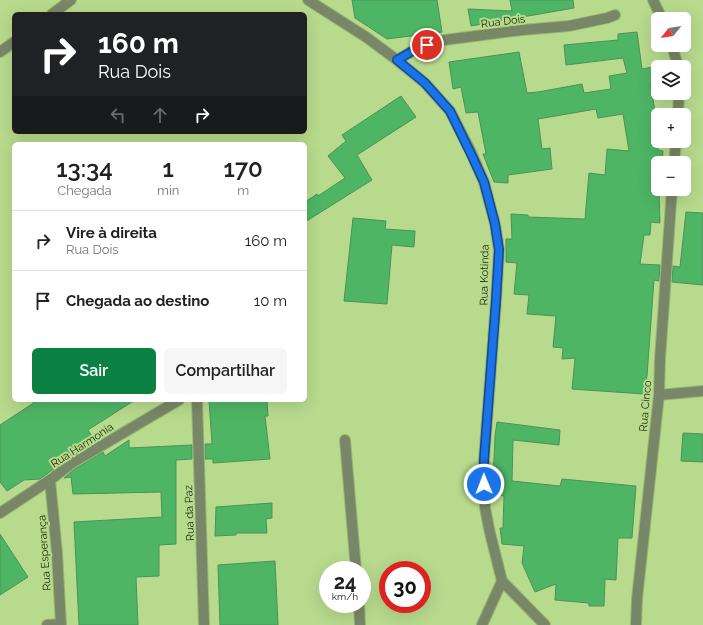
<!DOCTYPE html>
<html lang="pt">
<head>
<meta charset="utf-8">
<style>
	body { margin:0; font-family:Raleway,sans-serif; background:#f6f6f6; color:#202124; height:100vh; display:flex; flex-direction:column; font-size:15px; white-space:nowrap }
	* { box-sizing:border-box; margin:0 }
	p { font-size:13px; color:#757577 }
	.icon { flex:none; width:22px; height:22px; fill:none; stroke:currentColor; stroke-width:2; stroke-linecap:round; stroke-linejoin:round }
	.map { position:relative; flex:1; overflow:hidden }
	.side { position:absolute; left:12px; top:142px; width:295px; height:260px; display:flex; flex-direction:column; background:#fff; border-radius:6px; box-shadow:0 4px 16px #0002 }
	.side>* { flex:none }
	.top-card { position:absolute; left:12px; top:12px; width:295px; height:122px; border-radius:6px; box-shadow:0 4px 16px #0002; background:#202124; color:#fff; overflow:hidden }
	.needle { width:26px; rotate:240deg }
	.buttons { position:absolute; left:651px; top:12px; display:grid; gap:8px }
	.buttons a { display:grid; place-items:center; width:40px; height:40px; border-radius:6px; background:#fff; box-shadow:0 4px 16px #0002; font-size:20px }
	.speed { position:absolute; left:319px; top:561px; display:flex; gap:8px; font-size:20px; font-weight:700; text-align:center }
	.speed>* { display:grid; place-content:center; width:52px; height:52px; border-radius:50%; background:#fff; box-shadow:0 4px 16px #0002; line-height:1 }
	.speed small { font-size:10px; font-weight:400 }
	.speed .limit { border:6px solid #d22; background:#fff; color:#111 }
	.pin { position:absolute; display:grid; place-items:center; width:34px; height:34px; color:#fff; margin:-17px; border:2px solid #fff; border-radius:50%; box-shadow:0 1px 4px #0007 }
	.me { position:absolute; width:44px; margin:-22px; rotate:359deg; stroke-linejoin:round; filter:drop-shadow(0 0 3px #0008) }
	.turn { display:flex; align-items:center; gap:14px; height:84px; padding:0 20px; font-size:18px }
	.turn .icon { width:52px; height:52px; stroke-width:2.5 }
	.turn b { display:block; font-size:28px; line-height:34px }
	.lanes { display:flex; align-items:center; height:38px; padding:0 20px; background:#0003; justify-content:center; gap:20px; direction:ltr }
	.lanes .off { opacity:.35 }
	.eta { display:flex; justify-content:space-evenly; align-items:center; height:68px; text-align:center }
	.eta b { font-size:24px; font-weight:600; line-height:28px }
	.primary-button { display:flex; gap:8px; margin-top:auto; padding:8px 20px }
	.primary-button a { flex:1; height:46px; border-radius:6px; background:#0b8043; color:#fff; font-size:16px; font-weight:600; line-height:46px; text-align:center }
	.primary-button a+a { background:#f6f6f6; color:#202124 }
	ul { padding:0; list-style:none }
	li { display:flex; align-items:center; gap:12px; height:60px; padding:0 20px; border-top:1px solid #e0e0e0 }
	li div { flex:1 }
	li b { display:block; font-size:15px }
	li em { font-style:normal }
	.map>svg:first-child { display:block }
</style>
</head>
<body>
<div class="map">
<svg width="703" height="625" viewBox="0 0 703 625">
	<rect width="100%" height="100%" fill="#b7da8d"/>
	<!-- building -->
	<path fill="#4eb565" stroke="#4d915a" d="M352,0h85l5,32 -55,7 -32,-21z
		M510,0h63l1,8 -103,18 -3,-17 44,2z
		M637,32l5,37 16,-3v15l-8,2 5,28h3v39l5,1 -1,12h-4l2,60 -9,-1 -1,13h-6l-4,29 20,1 -1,16 -5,-1 -7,96 -3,18 -72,-5 3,-31 -13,1 1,-11 -10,-1 3,-31 -29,-2 2,-19 -15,-1 3,-31 -11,-1v-23h6l-1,-25 17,1v2l57,2 4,-46 16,2 2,-26 22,2 -6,-37 -25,4 -2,-9 -58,10 4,30 8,-1 2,21 -44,6v8l-14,-1 -11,-28h3l-8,-42 -12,1 -5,-26 -8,2 -4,-27 70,-10 8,41 11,-1 44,-8 2,9 27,-4 -2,-13 18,-3 -4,-15 -57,7 -2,-20 54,-5v-6z
		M401,96l15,21 -59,38 15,25 -67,42v-20l12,-8 1,2 27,-18 -17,-22 18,-15 -4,-6z
		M686,212l17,1v72l-31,-3 1,-16 7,1z
		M353,218l33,3 -1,8 30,2 -1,16 -22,-2 -5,59 -43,-3z
		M38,400h97l-47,30 8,12 -27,15 -29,22 -16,1 -17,11 -7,-9v-57z
		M209,400h58l1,16h-3l5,43 -57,4v-4h-8v-15h7z
		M497,422l63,8 -1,15 -46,-5 -1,41 48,5 2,-7 74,7 -4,52h-14l-2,42 -11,-1 -1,27h-15v-3l-34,-3 1,-16 -21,8 -13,-29 2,-17 -22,-2 -2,-16h3l1,-32 -10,-2 -1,-13 2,-45z
		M683,433l20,1v28l-22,-1z
		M129,440v8l63,-3v14l-16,1v84l-17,1v31l-23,1 2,48h-59l-5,-103 88,-5 -1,-25 -88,2 -2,-17 -7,1 12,-10 27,-16 2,4z
		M272,503v15l-6,1 1,14h-31v2l-21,1 1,-29z
		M0,534l28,43 -28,18z
		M275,561l3,64h-58l-2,-60z"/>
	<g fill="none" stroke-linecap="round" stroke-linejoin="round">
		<!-- minor casing -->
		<g stroke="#98b672" stroke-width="12">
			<path id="minor" d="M308,0l58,37 31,23 28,23 25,28 21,41 13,30 11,42 4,26 -3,51 -12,159 1,48 5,25 12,48 43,44
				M653,0l9,19
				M52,14l19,-14
				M672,45l6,22
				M0,52l14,-10
				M397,60l19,-11 21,-8 85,-11 47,-4 38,-8 8,-3
				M678,115l1,-22
				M674,163l2,-22
				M659,395l44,-4
				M197,400l7,225
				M345,440l11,130
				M50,480l7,73 4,72
				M0,513l50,-33 22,-17 107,-63
				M359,604l1,21
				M47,625l14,-1
				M482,625l20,-44
				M636,625l1,-26 22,-204 1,-36 12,-170"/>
		</g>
		<!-- minor -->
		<use href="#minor" stroke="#788767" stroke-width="10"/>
	</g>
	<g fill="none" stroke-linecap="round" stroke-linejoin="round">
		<!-- route casing -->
		<g stroke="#114b97" stroke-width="10">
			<path id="route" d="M427,45l-11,4 -19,11 28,23 25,28 20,41 14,30 11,42 4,26 -3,51 -12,159v24"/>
		</g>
		<!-- route -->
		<use href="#route" stroke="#1a73e8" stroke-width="7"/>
	</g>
	<g text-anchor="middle" stroke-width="4" stroke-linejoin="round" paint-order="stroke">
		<!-- street labels -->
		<g font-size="11" fill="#1b2808" stroke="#b7da8d">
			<text transform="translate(503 21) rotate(-7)" y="4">Rua Dois</text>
			<text transform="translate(484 275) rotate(-89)" y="4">Rua Kotinda</text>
			<text transform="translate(645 406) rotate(-85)" y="4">Rua Cinco</text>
			<text transform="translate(82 445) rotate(-33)" y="4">Rua Harmonia</text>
			<text transform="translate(189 513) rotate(-92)" y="4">Rua da Paz</text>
			<text transform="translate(44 553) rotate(-94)" y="4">Rua Esperança</text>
		</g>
	</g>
</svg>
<div class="buttons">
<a><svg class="needle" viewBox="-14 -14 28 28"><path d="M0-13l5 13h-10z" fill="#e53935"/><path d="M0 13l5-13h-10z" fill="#757577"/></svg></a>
<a><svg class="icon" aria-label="layers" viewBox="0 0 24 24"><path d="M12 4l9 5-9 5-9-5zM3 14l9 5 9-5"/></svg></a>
<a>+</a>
<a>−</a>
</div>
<div class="speed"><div>24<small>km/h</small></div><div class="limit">30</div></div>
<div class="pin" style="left:427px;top:45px;background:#d93025"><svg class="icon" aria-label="arrive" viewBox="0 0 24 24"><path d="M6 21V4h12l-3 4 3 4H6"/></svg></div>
<svg class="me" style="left:484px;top:484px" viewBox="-20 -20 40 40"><circle r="17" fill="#1a73e8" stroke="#fff" stroke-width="3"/><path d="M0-11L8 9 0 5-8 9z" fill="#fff"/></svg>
<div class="top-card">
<div class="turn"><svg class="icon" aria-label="right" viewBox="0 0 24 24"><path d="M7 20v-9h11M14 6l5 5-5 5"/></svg><div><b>160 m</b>Rua Dois</div></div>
<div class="lanes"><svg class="icon off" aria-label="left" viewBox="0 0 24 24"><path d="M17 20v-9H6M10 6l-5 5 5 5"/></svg><svg class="icon off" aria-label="ahead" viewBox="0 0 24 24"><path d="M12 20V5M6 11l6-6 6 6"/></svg><svg class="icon" aria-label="right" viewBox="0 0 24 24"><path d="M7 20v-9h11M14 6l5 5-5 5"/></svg></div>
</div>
<section class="side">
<div class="eta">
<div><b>13:34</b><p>Chegada</p></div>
<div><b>1</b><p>min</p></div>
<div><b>170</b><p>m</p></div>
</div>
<ul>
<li><svg class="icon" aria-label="right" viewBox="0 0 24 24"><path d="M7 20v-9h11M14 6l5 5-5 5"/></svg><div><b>Vire à direita</b><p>Rua Dois</p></div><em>160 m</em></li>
<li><svg class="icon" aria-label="arrive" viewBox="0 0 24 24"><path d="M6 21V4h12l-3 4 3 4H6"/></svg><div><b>Chegada ao destino</b></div><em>10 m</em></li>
</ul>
<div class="primary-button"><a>Sair</a><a>Compartilhar</a></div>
</section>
</div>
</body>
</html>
